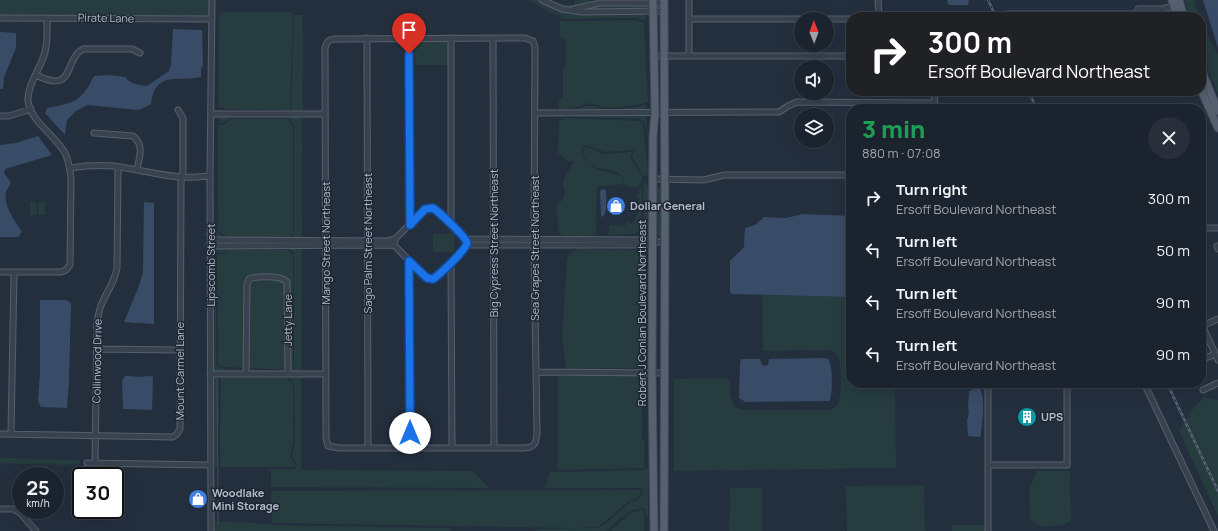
<!DOCTYPE html>
<html lang="en">
<head>
<meta charset="utf-8">
<style>
	body { margin:0; font-family:Manrope,sans-serif; background:#282f3a; color:#f1f3f6; height:100vh; display:flex; flex-direction:column; font-size:15px; white-space:nowrap }
	* { box-sizing:border-box; margin:0 }
	p { font-size:13px; color:#a0a4aa }
	.icon { flex:none; width:22px; height:22px; fill:none; stroke:currentColor; stroke-width:2; stroke-linecap:round; stroke-linejoin:round }
	.map { position:relative; flex:1; overflow:hidden }
	.panel { position:absolute; left:846px; top:104px; width:360px; height:284px; display:flex; flex-direction:column; background:#1b232e; border-radius:16px; box-shadow:0 4px 16px #0002,0 0 0 1px #39404a }
	.panel>* { flex:none }
	.top-card { position:absolute; left:846px; top:12px; width:360px; height:84px; border-radius:16px; box-shadow:0 4px 16px #0002,0 0 0 1px #39404a; background:#202124; color:#fff; overflow:hidden }
	.needle { width:26px; rotate:359deg }
	.fabs { position:absolute; left:794px; top:12px; display:grid; gap:8px }
	.fabs a { display:grid; place-items:center; width:40px; height:40px; border-radius:50%; background:#1b232e; box-shadow:0 4px 16px #0002,0 0 0 1px #39404a; font-size:20px }
	.speed { position:absolute; left:12px; top:467px; display:flex; gap:8px; font-size:20px; font-weight:700; text-align:center }
	.speed>* { display:grid; place-content:center; width:52px; height:52px; border-radius:50%; background:#1b232e; box-shadow:0 4px 16px #0002,0 0 0 1px #39404a; line-height:1 }
	.speed small { font-size:10px; font-weight:400 }
	.speed .limit { border:2px solid #111; border-radius:6px; background:#fff; color:#111 }
	.pin { position:absolute; display:grid; place-items:center; width:34px; height:34px; color:#fff; margin:-41px -17px; border-radius:50% 50% 50% 0; rotate:-45deg; box-shadow:0 0 4px #0007 }
	.pin .icon { rotate:45deg }
	.me { position:absolute; width:44px; margin:-22px; rotate:0deg; stroke-linejoin:round; filter:drop-shadow(0 0 3px #0008) }
	.turn { display:flex; align-items:center; gap:14px; height:84px; padding:0 16px; font-size:18px }
	.turn .icon { width:52px; height:52px; stroke-width:2.5 }
	.turn b { display:block; font-size:28px; line-height:34px }
	.round { display:grid; place-items:center; flex:none; width:42px; height:42px; border-radius:21px; background:#282f3a }
	.head { display:flex; align-items:center; justify-content:space-between; height:68px; padding:0 16px }
	h1 { font-size:24px; font-weight:800; line-height:30px; color:#1e9e55 }
	ul { padding:0; list-style:none }
	li { display:flex; align-items:center; gap:12px; height:52px; padding:0 16px }
	li div { flex:1 }
	li b { display:block; font-size:15px }
	li em { font-style:normal }
	.map>svg:first-child { display:block }
</style>
</head>
<body>
<div class="map">
<svg width="1218" height="531" viewBox="0 0 1218 531">
	<rect width="100%" height="100%" fill="#242f3e"/>
	<!-- green -->
	<path fill="#263c3f" fill-rule="evenodd" d="M0,0h212v19l-212,-1z
		M529,0h22l5,3 17,2 2,-1v-4h12l2,1 56,-1v21l-9,-3 -75,1v-4h-7z
		M1185,0h9l5,17h-9z
		M223,12h70l-3,98 -66,-1 -6,-3 1,-91z
		M294,15h9l-2,454 2,1 170,1 16,17 -218,-1v-18h24l2,-5 -5,-7 3,-15 -1,-57 -6,-10 -69,1 -1,91h-6l5,-270v35l10,7 65,-1 2,-5v-108l-6,-8h-58l-5,5 -6,1v-14l5,2h67zM229,247l59,1 6,5v118l-70,-2 -8,-4v-111l1,-1h6z
		M636,20l8,3 4,79 -10,3 -31,3 -18,-5 -16,5 -14,1v-9l4,-3v-30l3,-2v-24l-6,-4v-16z
		M1201,22l17,33v39l-17,-43z
		M414,40h31l4,5 -1,19 -1,1h-32z
		M646,104l1,38 -2,-19 -5,-4 -76,-3 -3,2v-7l12,-1 17,-5 17,5 31,-3z
		M564,118l76,3 3,3 5,51 -5,1 -11,-20 2,-6 -30,2 -12,-5 -9,-2 -2,9c10,17 23,17 41,22l2,8 -27,3 -1,47 -3,2 -27,1 -5,-2 -2,-3 -2,-17v-10l7,-7 1,-6 -2,-8 2,-8 6,-9 3,-6h-7l-9,-8 1,-31z
		M230,119h58l5,7v107l-3,4h-62l-10,-6v-106l8,-1z
		M584,147l8,2 12,5 28,-2 -2,5 12,19v5l-4,6 -8,1 -5,-4 -3,-9 -8,-4 -16,-3 -11,-6 -4,-8z
		M643,183l3,1 4,4 1,44 -3,3 -4,1z
		M642,184l-1,45 -7,5 -25,1v-10l17,1v-3l2,-1 3,2 5,-6 -1,-2 3,-1 1,-16 -3,-1z
		M658,187l4,3v45l-4,2 -2,-3 1,-46z
		M30,202h6l1,13h-7z
		M38,202h7v13h-6z
		M454,233v19h-21v-18z
		M229,249l58,1 6,5v115l-69,-3 -6,-3 -1,-110h6z
		M578,249l57,1 3,3h6v113l-7,2 -71,1 -4,-31 5,-79 2,-5z
		M762,295l89,2v86h44l1,85 -222,3v-92l52,-1 4,2v15l4,12 9,3h87c3,-2 6,-3 7,-5 5,-8 5,-39 1,-48 -2,-4 -5,-6 -9,-7l-66,1z
		M567,375l73,1 2,5v57l3,5 -1,25 -86,2v-94z
		M221,376l65,1 7,8v57l-3,16 5,5v4h-75z
		M1204,397l14,3v116l-39,-85 14,-22z
		M0,458l80,2 -1,5 -79,-2z
		M646,468h2v47l-3,1 1,-5 -2,-2c-15,-2 -26,12 -36,21l-3,1h-62l-14,-2 69,-1 11,-7 21,-19 9,-2 4,-10 -1,-2h-98l6,-16 94,-2z
		M1037,471h33l1,50 -7,4 -23,2 -11,-8 -1,-29z
		M924,485l1,46h-78l-1,-45z
		M730,488h32v43h-33z
		M642,490l-4,8 -9,3 -21,18 -10,8 -22,1 -304,-5 -1,-32z
		M641,510l3,1v20h-34l19,-17z
		M270,517l1,7 1,1 178,3 1,3h-239v-10l58,3z
		M952,525h37v6h-37z"/>
	<!-- water -->
	<path fill="#394c67" d="M947,0h22l-1,5h-18l-2,-1z
		M1203,0h15v48z
		M173,29l29,1 1,35 -2,4v8c-23,5 -46,-7 -50,27l-12,6 -52,-5 -11,6 -9,9 -2,15 -20,-22 2,-5c27,-5 34,-6 47,-32l16,-1 15,2c5,7 14,8 22,9l22,-15 2,-7z
		M0,32l16,1v15l-12,29 -1,12h-3z
		M38,136l14,19 -47,14 -1,4 7,10c-2,3 -4,6 -5,9 -3,14 9,29 16,40l-4,5h-18v-92l16,-2z
		M603,189l3,1c0,8 2,20 -3,27l-2,-1 -1,-25z
		M144,202l10,1v121l-30,-2 15,-36 4,-14z
		M803,214l48,2v81l-119,-3 -2,-2v-31l14,-14 1,-19 10,-3 9,-8 22,1z
		M40,300h26l5,3 -2,77 -2,28 -26,-1 -3,-6 2,-28z
		M824,358l4,1c5,5 5,37 1,42l-83,1 -4,-2 -3,-2 1,-34 1,-5h19l1,4 3,3 4,-1 1,-6z
		M125,376c5,-1 9,1 14,1 5,0 9,-2 14,0l-1,33 -29,-1 -1,-27 1,-3z
		M976,388h3c7,7 3,34 2,45v3l-3,1 -10,-1 -1,-16 2,-6 -1,-8 1,-15z"/>
	<g fill="none" stroke-linecap="round" stroke-linejoin="round">
		<!-- stream -->
		<path stroke="#394c67" stroke-width="1" d="M217,379l1,112
			M218,500v24"/>
		<!-- minor casing -->
		<g stroke="#565f6c" stroke-width="7">
			<path id="minor" d="M542,0l20,9 20,3 82,-1
				M689,0v56
				M878,0l1,17
				M573,9l27,-6h64
				M1008,14h128l2,-5h24l11,-3
				M0,18l212,1
				M689,19h112
				M827,19h24
				M367,38l1,410
				M409,38l1,187
				M493,38l1,410
				M525,38l8,3 2,6 -1,198 3,188c-1,10 -2,14 -12,15h-186l-11,-2 -2,-8 -1,-390c2,-7 4,-9 11,-9z
				M653,56h198
				M36,75c40,20 27,-15 47,-26h49l8,4
				M934,109l1,-18
				M535,113l244,-1 9,-6 9,-4 137,1
				M211,114h114
				M0,116h9l22,-7
				M94,133l39,3c12,10 6,21 4,34
				M70,168c14,-2 29,-3 43,-2 23,3 44,9 67,11 10,1 20,0 30,-1
				M654,179l50,1 20,-5h127
				M451,224v-186
				M1201,228h17
				M465,239l179,1h5l4,2 -4,2 -6,1h-176
				M653,242h12
				M211,243l6,3 177,-1 30,31 5,3 7,-2 28,-28 3,-6 -3,-5 -29,-28 -5,-2 -5,1 -30,30 -1,6
				M211,243l6,-3 170,1 8,-2
				M1217,246l1,3
				M409,261l1,187
				M451,263l1,185
				M0,272h61l5,-2 4,-5 1,-86c-1,-8 -2,-18 -6,-26 -10,-18 -34,-31 -37,-52 -1,-16 14,-35 17,-49 3,-11 2,-23 2,-34
				M1201,323l17,37
				M1202,326l16,-7
				M97,349l83,1
				M1201,360l14,-6
				M536,372l128,1
				M210,374h116
				M246,374l1,-90 2,-5c8,-3 32,-4 38,3l1,92
				M988,383v148
				M1144,383l70,148
				M1203,390l15,-7
				M0,434l173,3 4,-3 3,-5 1,-247 2,-10v-54l-5,-8
				M11,434l3,-162
				M87,463l123,2
				M95,463l2,-139c1,-7 2,-15 5,-21 6,-13 13,-22 15,-35l1,-101
				M988,465h79v-82
				M0,509h14l6,4 16,18
				M211,531l-1,-355 2,-176"/>
		</g>
		<!-- major casing -->
		<g stroke="#414a57" stroke-width="9">
			<path id="major" d="M653,0l2,113 -2,23 -1,237 2,158
				M664,0l1,221 -1,310
				M1172,0l5,17
				M1179,0l5,17
				M1201,69l17,42
				M1201,90l17,38"/>
		</g>
		<!-- minor -->
		<use href="#minor" stroke="#38414e" stroke-width="5"/>
		<!-- major -->
		<use href="#major" stroke="#56606e" stroke-width="7"/>
		<!-- rail casing -->
		<g stroke="#5a6575" stroke-width="2.5">
			<path id="rail" d="M988,0l8,17
				M1028,91l9,18
				M1167,383l51,108"/>
		</g>
		<!-- rail -->
		<use href="#rail" stroke="#1d2633" stroke-width="1" stroke-dasharray="3" stroke-linecap="butt"/>
	</g>
	<g fill="none" stroke-linecap="round" stroke-linejoin="round">
		<!-- route casing -->
		<g stroke="#114b97" stroke-width="10">
			<path id="route" d="M409,54l1,171 15,-16 8,-1c6,4 34,30 34,35 -1,7 -28,32 -34,36l-6,-1 -18,-17 1,172"/>
		</g>
		<!-- route -->
		<use href="#route" stroke="#1a73e8" stroke-width="7"/>
	</g>
	<!-- icons -->
	<defs>
		<g id="shop-disc" transform="scale(1)"><circle r="9.5" fill="#3f7fe0" stroke="#1d2633"/><path d="M-5-2.5h2.3a2.7 3.5 0 0 1 5.4 0H5L5.5 6h-11ZM-1.5-2.5h3a1.5 2.3 0 0 0-3 0Z" fill="#fff"/></g>
		<g id="building-disc" transform="scale(1)"><circle r="9.5" fill="#0f9aa8" stroke="#1d2633"/><path d="M-4-6H4V6H1V3H-1V6H-4ZM-2.5-4.3h1.7v1.8h-1.7ZM.8-4.3h1.7v1.8H.8ZM-2.5-1h1.7V.8h-1.7ZM.8-1h1.7V.8H.8Z" fill="#fff"/></g>
	</defs>
	<g fill-rule="evenodd">
		<use href="#shop-disc" x="616" y="206"/>
		<use href="#building-disc" x="1027" y="417"/>
		<use href="#shop-disc" x="198" y="499"/>
	</g>
	<g text-anchor="middle" stroke-width="3" stroke-linejoin="round" paint-order="stroke">
		<!-- street labels -->
		<g font-size="11" fill="#b4bcc9" stroke="#1d2633">
			<text transform="translate(106 18) rotate(1)" y="4">Pirate Lane</text>
			<text transform="translate(326 243) rotate(-90)" y="4">Mango Street Northeast</text>
			<text transform="translate(368 243) rotate(-90)" y="4">Sago Palm Street Northeast</text>
			<text transform="translate(494 243) rotate(-90)" y="4">Big Cypress Street Northeast</text>
			<text transform="translate(535 248) rotate(-90)" y="4">Sea Grapes Street Northeast</text>
			<text transform="translate(211 265) rotate(-90)" y="4">Lipscomb Street</text>
			<text transform="translate(642 313) rotate(-90)" y="4">Robert J Conlan Boulevard Northeast</text>
			<text transform="translate(288 320) rotate(-90)" y="4">Jetty Lane</text>
			<text transform="translate(97 361) rotate(-89)" y="4">Collinwood Drive</text>
			<text transform="translate(180 371) rotate(-90)" y="4">Mount Carmel Lane</text>
		</g>
		<!-- poi labels -->
		<g font-size="11" font-weight="bold" fill="#b4bcc9" stroke="#1d2633" text-anchor="start">
			<text x="630" y="210">Dollar General</text>
			<text x="1041" y="421">UPS</text>
			<text x="212" y="497">Woodlake<tspan x="212" dy="13">Mini Storage</tspan></text>
		</g>
	</g>
</svg>
<div class="fabs">
<a><svg class="needle" viewBox="-14 -14 28 28"><path d="M0-13l5 13h-10z" fill="#e53935"/><path d="M0 13l5-13h-10z" fill="#a0a4aa"/></svg></a>
<a><svg class="icon" aria-label="sound" viewBox="0 0 24 24"><path d="M4 9h4l5-4v14l-5-4H4zM17 9q2 3 0 6"/></svg></a>
<a><svg class="icon" aria-label="layers" viewBox="0 0 24 24"><path d="M12 4l9 5-9 5-9-5zM3 14l9 5 9-5"/></svg></a>
</div>
<div class="speed"><div>25<small>km/h</small></div><div class="limit">30</div></div>
<div class="pin" style="left:409px;top:54px;background:#d93025"><svg class="icon" aria-label="arrive" viewBox="0 0 24 24"><path d="M6 21V4h12l-3 4 3 4H6"/></svg></div>
<svg class="me" style="left:410px;top:433px" viewBox="-20 -20 40 40"><circle r="19" fill="#fff"/><path d="M0-13L10 11 0 6-10 11z" fill="#1a73e8"/></svg>
<div class="top-card">
<div class="turn"><svg class="icon" aria-label="right" viewBox="0 0 24 24"><path d="M7 20v-9h11M14 6l5 5-5 5"/></svg><div><b>300 m</b>Ersoff Boulevard Northeast</div></div>
</div>
<section class="panel">
<div class="head"><div><h1>3 min</h1><p>880 m · 07:08</p></div><a class="round"><svg class="icon" aria-label="close" viewBox="0 0 24 24"><path d="M6 6l12 12M18 6L6 18"/></svg></a></div>
<ul>
<li><svg class="icon" aria-label="right" viewBox="0 0 24 24"><path d="M7 20v-9h11M14 6l5 5-5 5"/></svg><div><b>Turn right</b><p>Ersoff Boulevard Northeast</p></div><em>300 m</em></li>
<li><svg class="icon" aria-label="left" viewBox="0 0 24 24"><path d="M17 20v-9H6M10 6l-5 5 5 5"/></svg><div><b>Turn left</b><p>Ersoff Boulevard Northeast</p></div><em>50 m</em></li>
<li><svg class="icon" aria-label="left" viewBox="0 0 24 24"><path d="M17 20v-9H6M10 6l-5 5 5 5"/></svg><div><b>Turn left</b><p>Ersoff Boulevard Northeast</p></div><em>90 m</em></li>
<li><svg class="icon" aria-label="left" viewBox="0 0 24 24"><path d="M17 20v-9H6M10 6l-5 5 5 5"/></svg><div><b>Turn left</b><p>Ersoff Boulevard Northeast</p></div><em>90 m</em></li>
</ul>
</section>
</div>
</body>
</html>
